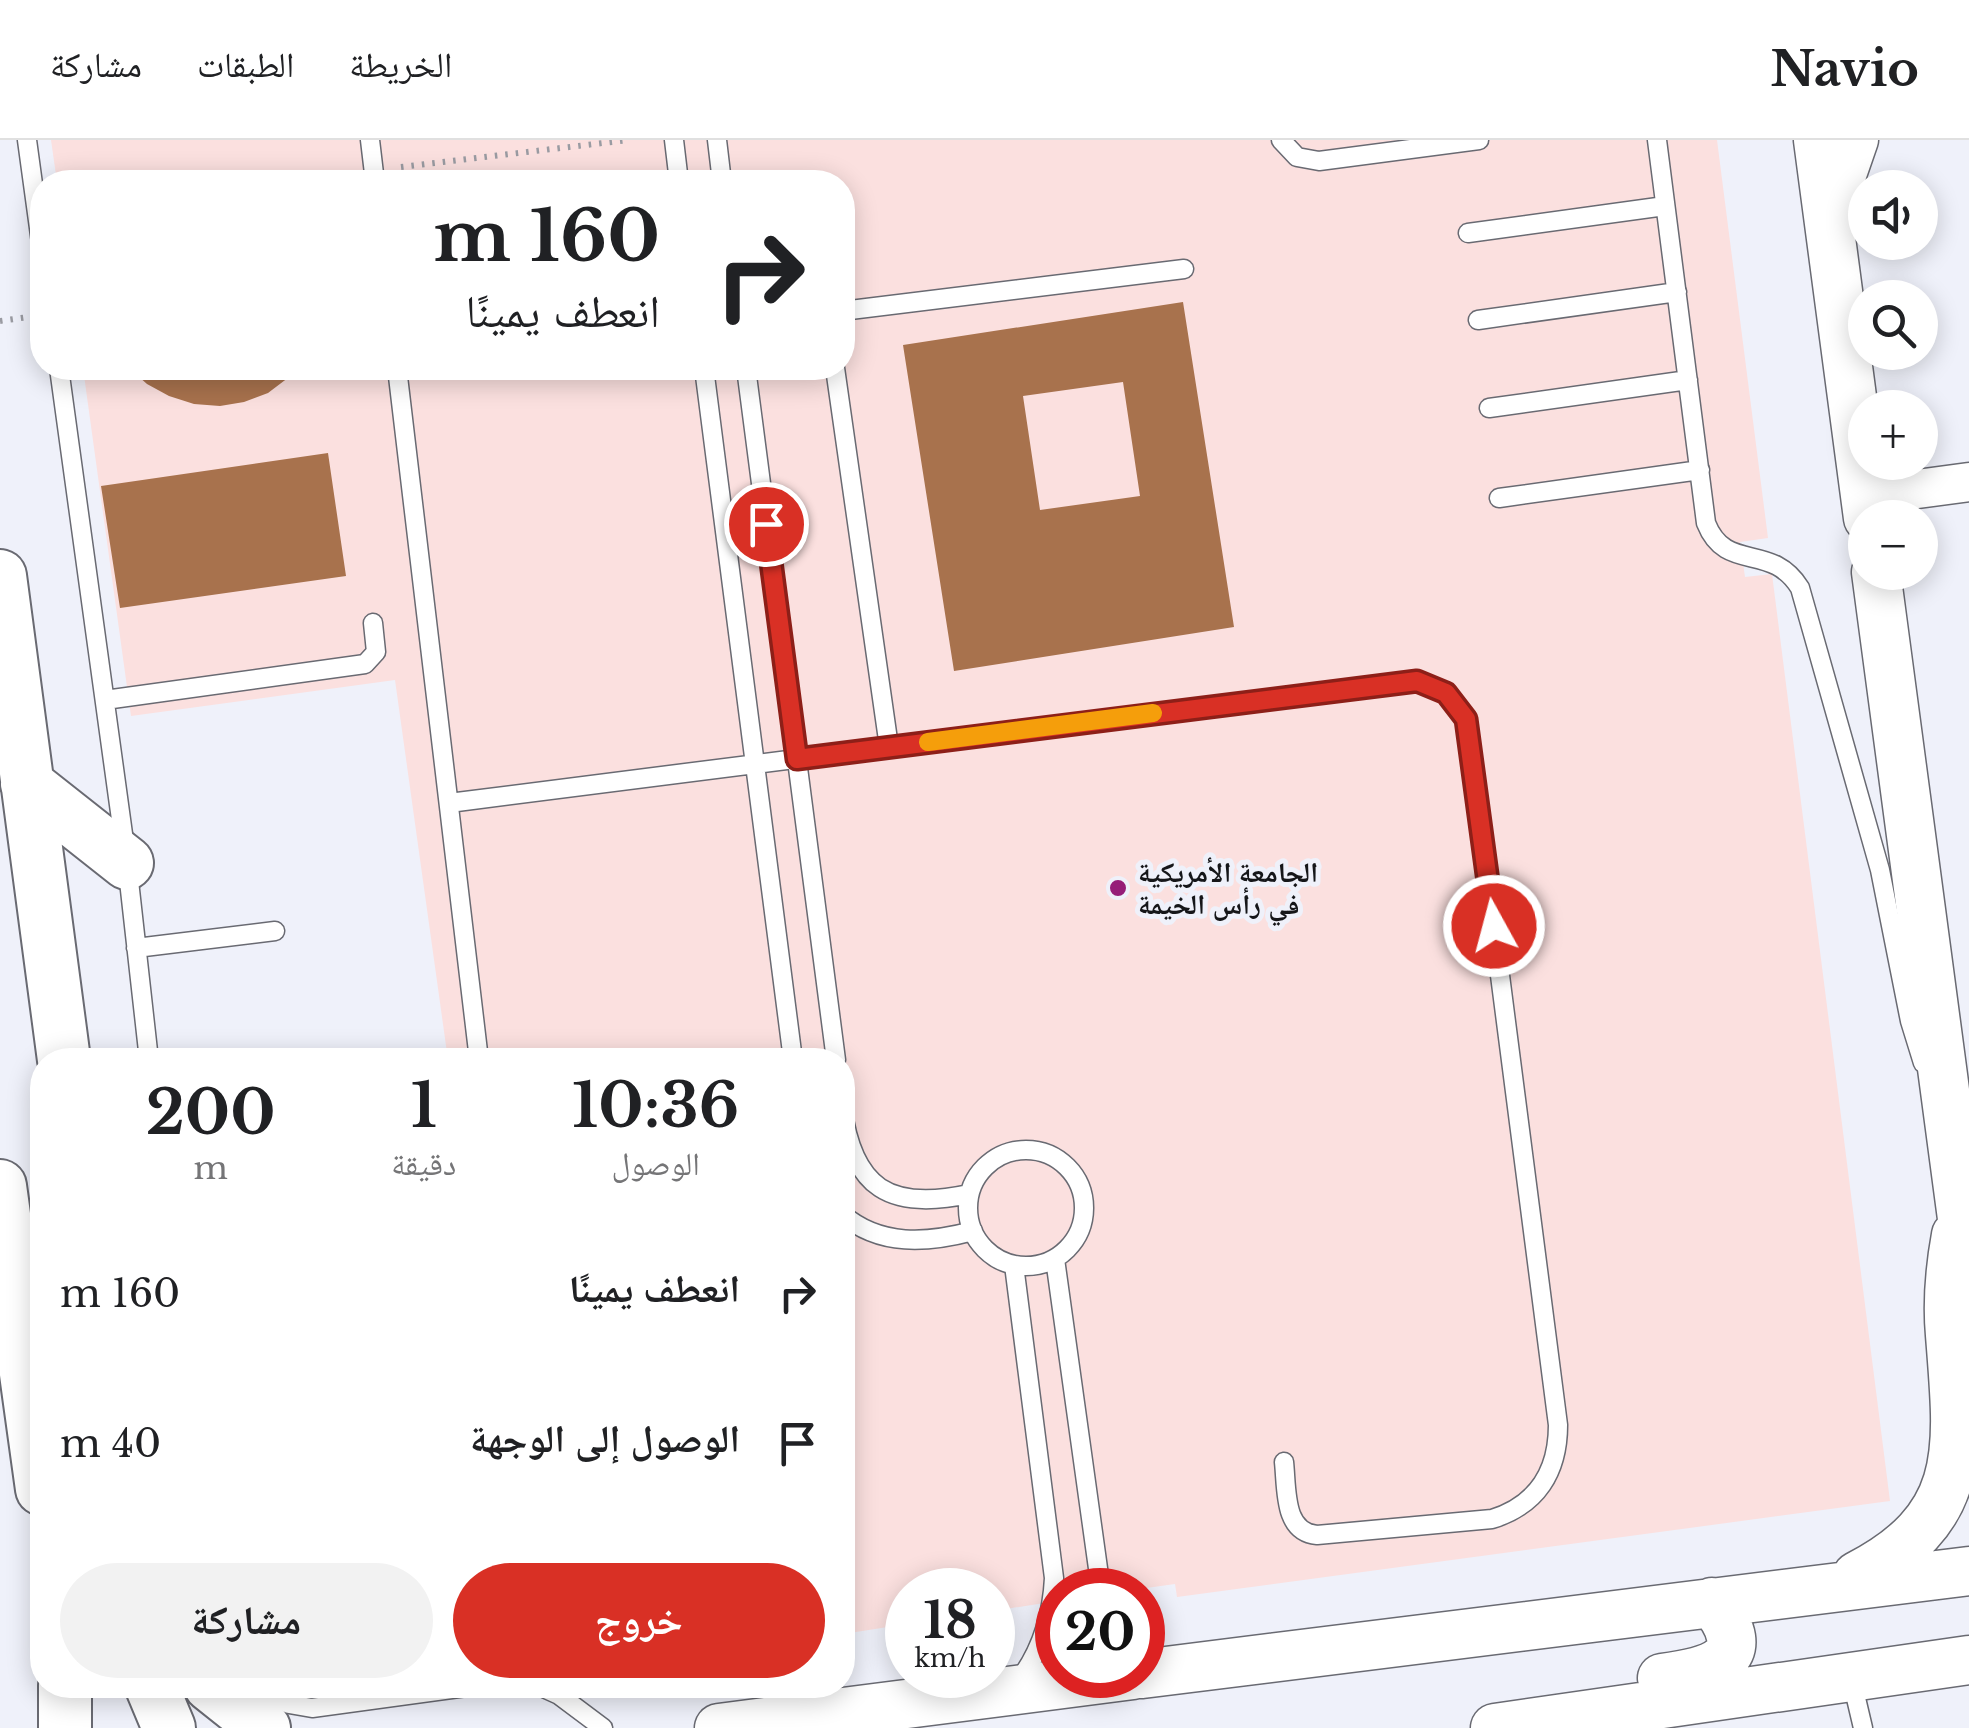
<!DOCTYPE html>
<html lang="ar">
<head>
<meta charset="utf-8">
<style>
	body { margin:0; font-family:"Libre Baskerville","Noto Naskh Arabic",serif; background:#f2f2f2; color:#202124; direction:rtl; height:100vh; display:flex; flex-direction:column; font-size:38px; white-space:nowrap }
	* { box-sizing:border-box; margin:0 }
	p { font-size:32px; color:#757577 }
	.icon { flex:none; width:55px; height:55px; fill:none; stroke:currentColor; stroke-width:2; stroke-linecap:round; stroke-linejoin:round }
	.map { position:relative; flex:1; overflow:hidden; direction:ltr }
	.side { position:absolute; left:30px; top:908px; width:825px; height:650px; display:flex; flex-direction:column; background:#fff; border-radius:40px; box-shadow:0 5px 25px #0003; direction:rtl }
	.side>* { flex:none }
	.banner { position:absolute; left:30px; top:30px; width:825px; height:210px; border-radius:40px; box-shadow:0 5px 25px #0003; direction:rtl; background:#fff; color:#202124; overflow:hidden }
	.tools { position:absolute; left:1848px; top:30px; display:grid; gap:20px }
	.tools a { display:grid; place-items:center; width:90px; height:90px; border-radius:50%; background:#fff; box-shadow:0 5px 25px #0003; font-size:50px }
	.speed { position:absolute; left:885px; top:1428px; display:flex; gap:20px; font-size:50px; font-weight:700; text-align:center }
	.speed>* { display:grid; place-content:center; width:130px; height:130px; border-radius:50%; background:#fff; box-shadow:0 5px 25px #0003; line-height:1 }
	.speed small { font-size:25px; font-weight:400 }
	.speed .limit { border:15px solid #d22; background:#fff; color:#111 }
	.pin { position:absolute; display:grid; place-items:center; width:85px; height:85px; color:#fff; margin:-42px; border:5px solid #fff; border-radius:50%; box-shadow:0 2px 10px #0007 }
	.me { position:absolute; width:110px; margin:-55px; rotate:353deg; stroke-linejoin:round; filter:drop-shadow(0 0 8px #0008) }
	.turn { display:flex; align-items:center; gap:35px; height:210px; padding:0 30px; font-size:45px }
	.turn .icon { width:130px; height:130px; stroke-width:2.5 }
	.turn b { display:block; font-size:70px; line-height:85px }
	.eta { display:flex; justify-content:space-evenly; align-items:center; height:170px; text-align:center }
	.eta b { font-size:60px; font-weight:800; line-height:70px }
	.button { display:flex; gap:20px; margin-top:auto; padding:20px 30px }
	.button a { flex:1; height:115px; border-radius:60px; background:#d93025; color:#fff; font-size:40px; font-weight:800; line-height:115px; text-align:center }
	.button a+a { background:#f2f2f2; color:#202124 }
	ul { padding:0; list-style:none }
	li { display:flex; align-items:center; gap:30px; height:150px; padding:0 30px }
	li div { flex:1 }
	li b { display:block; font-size:38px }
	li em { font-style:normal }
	header { display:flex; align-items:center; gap:60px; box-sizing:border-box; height:140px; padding:0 50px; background:#fff; border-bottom:2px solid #e0e0e0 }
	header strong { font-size:48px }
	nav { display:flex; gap:55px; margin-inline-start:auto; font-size:35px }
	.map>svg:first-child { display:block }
</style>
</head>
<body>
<header>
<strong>Navio</strong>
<nav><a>الخريطة</a><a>الطبقات</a><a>مشاركة</a></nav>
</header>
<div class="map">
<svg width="1969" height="1588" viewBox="0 0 1969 1588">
	<rect width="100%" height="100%" fill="#eff1fa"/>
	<!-- education -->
	<path fill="#fbe0df" d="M51,0h1666l51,398 -28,4 5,35 27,-3 118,927 -713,96 -2,-13 -43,6h-74l-1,11 -64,10 -1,-21h-84l-1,34 -64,10 -1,-574h-394l-53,-380 -264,36 -48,-348h759v-186h-785z"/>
	<!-- building -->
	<path fill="#a8724d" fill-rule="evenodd" d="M212,34l25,3 16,5h-79z
		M1183,162l51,325 -280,44 -51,-326zM1123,242l17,114 -100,14 -17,-114z
		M129,228h172l-33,25 -24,9 -24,4 -26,-2 -25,-8 -22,-12z
		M328,313l18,123 -226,32 -19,-122z"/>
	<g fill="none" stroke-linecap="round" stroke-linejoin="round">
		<!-- service casing -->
		<g stroke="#696a72" stroke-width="21">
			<path id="service" d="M27,0l15,110
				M370,0l5,42
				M674,0l5,42
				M717,0l5,42
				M1281,0l16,17 22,4 160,-21
				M1657,0l49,383c20,51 65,18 94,65l80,282 30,151 13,42
				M1468,93l197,-27
				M842,171l342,-42
				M1478,180l199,-28
				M59,228l68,495 22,197
				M397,228l82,692
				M704,228l89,692
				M746,228l90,692
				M835,228l54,379
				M1489,268l199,-28
				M1499,358l201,-28
				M105,560l260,-36 11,-12 -3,-29
				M449,663l952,-121c37,-2 61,17 68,53l89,690c0,47 -21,80 -66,94l-175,16c-34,-3 -30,-46 -33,-73
				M136,808l139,-17
				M842,967c11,82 48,104 127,87
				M968 1068a58 58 0 1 1 116 0a58 58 0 1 1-116 0Z
				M842,1074c38,33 86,29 131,17
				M1055,1119l46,331
				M1014,1125l40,313c-2,40 -13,74 -37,105
				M253,1545l36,19 23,4 169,-23
				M537,1545l22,10 44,33
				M1855,1554l8,34"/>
		</g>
		<!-- minor casing -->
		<g stroke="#696a72" stroke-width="41">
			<path id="minor" d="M1830,84l29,-84
				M1865,356l104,-14"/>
		</g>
		<!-- tertiary casing -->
		<g stroke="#696a72" stroke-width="51">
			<path id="tertiary" d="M1818,0l50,378
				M1876,432l93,699
				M1857,1436c112,-58 102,-126 93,-241 -3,-33 0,-67 6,-100
				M1142,1534l827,-103
				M1662,1538c50,-7 97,-18 50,-76
				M719,1588l414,-53
				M1495,1588l474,-68"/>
		</g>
		<!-- secondary casing -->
		<g stroke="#696a72" stroke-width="56">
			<path id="secondary" d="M0,436l64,484
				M27,644l100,79
				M0,1046l42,303
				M151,1545l18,43
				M210,1545l54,43
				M65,1588v-43"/>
		</g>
		<!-- path -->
		<path stroke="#9a9ba2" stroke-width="6" stroke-dasharray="2.5 8" stroke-linecap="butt" d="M401,27l227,-27
			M0,181l42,-6"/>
		<!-- service -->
		<use href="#service" stroke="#fff" stroke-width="18"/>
		<!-- minor -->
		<use href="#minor" stroke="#fff" stroke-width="38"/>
		<!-- tertiary -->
		<use href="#tertiary" stroke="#fff" stroke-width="48"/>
		<!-- secondary -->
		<use href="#secondary" stroke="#fff" stroke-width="52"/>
	</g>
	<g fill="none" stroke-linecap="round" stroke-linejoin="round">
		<!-- route casing -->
		<g stroke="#8d1f18" stroke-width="25">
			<path id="route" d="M766,384l31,235 620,-78 29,12 20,26 28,207"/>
		</g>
		<!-- route -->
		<use href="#route" stroke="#d93025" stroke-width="18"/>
		<!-- slow -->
		<path stroke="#f59e0b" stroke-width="18" d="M928,602l225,-29"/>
	</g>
	<!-- markers -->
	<circle fill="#961d78" stroke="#eff1fa" stroke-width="4" cx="1118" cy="748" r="10"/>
	<g text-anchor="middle" stroke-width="10" stroke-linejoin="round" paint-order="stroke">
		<!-- poi labels -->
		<g font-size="28" font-weight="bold" fill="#151619" stroke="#eff1fa" text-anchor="start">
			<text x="1138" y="742">الجامعة الأمريكية<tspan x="1138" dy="32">في رأس الخيمة</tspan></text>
		</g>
	</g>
</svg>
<div class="tools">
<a><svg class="icon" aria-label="sound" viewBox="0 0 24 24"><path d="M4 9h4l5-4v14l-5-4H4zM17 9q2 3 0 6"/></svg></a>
<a><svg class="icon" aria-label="search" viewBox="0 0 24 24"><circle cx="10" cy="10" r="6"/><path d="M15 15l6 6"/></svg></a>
<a>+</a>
<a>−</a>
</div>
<div class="speed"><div>18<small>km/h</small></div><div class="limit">20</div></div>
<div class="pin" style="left:766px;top:384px;background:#d93025"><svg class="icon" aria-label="arrive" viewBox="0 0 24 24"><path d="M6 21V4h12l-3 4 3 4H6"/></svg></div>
<svg class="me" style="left:1494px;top:786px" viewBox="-20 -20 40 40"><circle r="17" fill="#d93025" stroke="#fff" stroke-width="3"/><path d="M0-11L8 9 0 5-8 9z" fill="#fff"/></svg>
<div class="banner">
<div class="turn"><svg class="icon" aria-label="right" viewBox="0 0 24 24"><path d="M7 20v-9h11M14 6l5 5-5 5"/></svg><div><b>160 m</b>انعطف يمينًا</div></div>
</div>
<section class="side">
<div class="eta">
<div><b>10:36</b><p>الوصول</p></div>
<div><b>1</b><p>دقيقة</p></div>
<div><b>200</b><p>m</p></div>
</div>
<ul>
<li><svg class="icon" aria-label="right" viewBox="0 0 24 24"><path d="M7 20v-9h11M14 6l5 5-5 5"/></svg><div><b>انعطف يمينًا</b></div><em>160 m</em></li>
<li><svg class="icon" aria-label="arrive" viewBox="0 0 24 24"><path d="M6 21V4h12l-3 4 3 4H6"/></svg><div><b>الوصول إلى الوجهة</b></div><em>40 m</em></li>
</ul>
<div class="button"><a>خروج</a><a>مشاركة</a></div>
</section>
</div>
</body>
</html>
